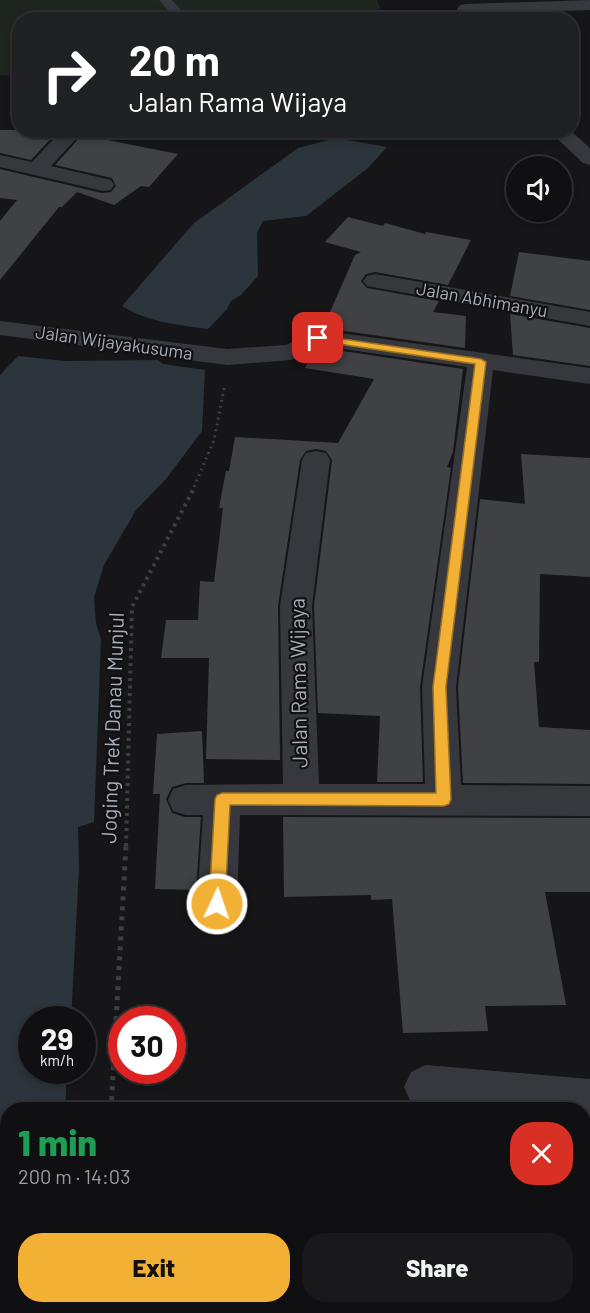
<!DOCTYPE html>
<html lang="en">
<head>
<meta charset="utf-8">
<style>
	body { margin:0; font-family:Barlow,sans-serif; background:#19191b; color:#f1f3f6; height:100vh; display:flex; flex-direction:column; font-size:22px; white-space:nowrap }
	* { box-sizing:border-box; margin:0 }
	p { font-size:20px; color:#9c9d9f }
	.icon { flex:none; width:33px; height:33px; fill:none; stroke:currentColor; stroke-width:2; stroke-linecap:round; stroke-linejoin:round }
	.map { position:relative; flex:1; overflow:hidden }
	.side { position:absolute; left:0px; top:1102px; width:591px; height:212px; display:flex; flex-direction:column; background:#101012; border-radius:24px 24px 0 0; box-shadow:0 3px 9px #0003,0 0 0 2px #303032 }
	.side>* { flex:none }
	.guide { position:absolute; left:12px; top:12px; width:567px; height:126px; border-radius:24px; box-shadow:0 3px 9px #0003,0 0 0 2px #303032; background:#202124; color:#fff; overflow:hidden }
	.fabs { position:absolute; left:506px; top:156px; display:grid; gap:12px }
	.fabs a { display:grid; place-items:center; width:66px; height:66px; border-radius:50%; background:#101012; box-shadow:0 3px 9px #0003,0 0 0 2px #303032; font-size:30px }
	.speed { position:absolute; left:18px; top:1006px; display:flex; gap:12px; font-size:30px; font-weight:700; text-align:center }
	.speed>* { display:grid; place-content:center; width:78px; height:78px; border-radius:50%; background:#101012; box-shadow:0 3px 9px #0003,0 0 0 2px #303032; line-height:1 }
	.speed small { font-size:15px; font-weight:400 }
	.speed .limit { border:9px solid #d22; background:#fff; color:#111 }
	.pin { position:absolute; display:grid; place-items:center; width:51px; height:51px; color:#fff; margin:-26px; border-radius:12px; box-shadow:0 3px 9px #0006 }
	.me { position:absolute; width:66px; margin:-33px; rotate:3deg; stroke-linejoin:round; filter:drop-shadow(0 0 4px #0008) }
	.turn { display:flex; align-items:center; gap:21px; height:126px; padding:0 18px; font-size:27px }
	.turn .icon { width:78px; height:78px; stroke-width:2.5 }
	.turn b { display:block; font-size:42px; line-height:51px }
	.round { display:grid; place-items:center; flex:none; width:63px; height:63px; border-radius:24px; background:#19191b }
	.head { display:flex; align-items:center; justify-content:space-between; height:102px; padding:0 18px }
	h1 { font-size:36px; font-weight:800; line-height:45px; color:#1e9e55 }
	.action { display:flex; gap:12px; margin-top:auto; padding:12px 18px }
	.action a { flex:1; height:69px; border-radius:24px; background:#f2b134; color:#111; font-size:24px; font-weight:800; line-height:69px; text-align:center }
	.action a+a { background:#19191b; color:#f1f3f6 }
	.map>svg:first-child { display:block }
</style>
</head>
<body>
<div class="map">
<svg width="590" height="1313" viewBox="0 0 590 1313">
	<rect width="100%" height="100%" fill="#161618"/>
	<!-- green -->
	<path fill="#1e261f" d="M0,0h377l7,19 -364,1 -1,56 -19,-1z"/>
	<!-- water -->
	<path fill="#2c353c" d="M336,138l51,9 -19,21 -62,48 -43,5 -6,12 1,43 -17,19 -10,6 -4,8 -19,20c-29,-4 -61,-7 -86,-23l72,-83 104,-75z
		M18,356l47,5 93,-1 5,4 42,6 -3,61 -36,48 -30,31 -32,55 -10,32 2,27 5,15 -7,183 -16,5 1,42 -8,151h-39v51h35l-2,38 -57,1v196l6,1 1,6h-15v-938z"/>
	<!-- building -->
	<path fill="#404145" d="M0,130h58v1l-27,29 -31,-7z
		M82,135l96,19 -29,33 -8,-1 -27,19 -37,-13 -15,15h-3l-59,73v-59l17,-21 -17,-2v-29l102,24 9,-1 5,-6 -4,-8 -57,-13z
		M348,217l35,9 2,-3 40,11 1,-2 45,8 -23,45 -73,-13 -9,2 -5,7 6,7 72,13 -6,11 33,4 -1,32 -142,-20 32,-73 6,-3 -36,-10z
		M519,252l71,9v49l-80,-14z
		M510,314l80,14v38l-77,-11z
		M323,348l140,21 -10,83 -6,15 4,1 -31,219 3,95h-46l3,-66 -62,-3 -4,-107 18,-146 -6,-9 -10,-2 -10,2 -6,9 -22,146 2,154 -74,-1 3,-101h-48l5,-38h32l2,-39 14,1 9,-74h-4l7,-37h3l6,-34 103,6 36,-64 -69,-11 7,-15z
		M521,454l69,4v119l-50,-3 -1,88h-5l5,65 51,3v54l-127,-1 -5,-96 22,-188 45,5z
		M202,731l2,52h-18l-14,4 -6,12 6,14 13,4h16l-5,73 -41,-1 5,-95h-7l4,-60z
		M283,817l307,1v74h-45l21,113 -81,1 3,25 -85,2 -11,-134 -21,1v-5l-87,2z"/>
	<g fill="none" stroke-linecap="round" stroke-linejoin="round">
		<!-- path-far2 -->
		<path stroke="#3d3f44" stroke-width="3" stroke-dasharray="2 4" stroke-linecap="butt" d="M194,487l20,-47 11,-56"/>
		<!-- path-far1 -->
		<path stroke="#3d3f44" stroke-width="4" stroke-dasharray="3 4.5" stroke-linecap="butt" d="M126,846l6,-239 63,-121"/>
		<!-- path -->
		<path stroke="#3d3f44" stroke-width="5" stroke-dasharray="4 6" stroke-linecap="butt" d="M111,1110l15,-265
			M102,1306v7"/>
		<!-- lane -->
		<path fill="#37383d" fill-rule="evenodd" d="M159,0h13l18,20h-13z"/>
		<!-- street -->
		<path fill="#37383d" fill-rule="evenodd" d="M590,0v10l-124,4 -6,-1 -3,-4 3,-4 6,-1z
			M62,130h22l-33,36 60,14 3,5 -3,5 -8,1 -103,-24v-12l32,7z
			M548,130h22l20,18v17l-7,-2z
			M375,274l215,38v14l-223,-40 -4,-5 4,-5z
			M0,321l227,28 59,-4 33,-15 271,38v16l-97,-14 -37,317 5,98 129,1v30l-350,-1 -3,89 -6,13 -14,5 -14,-5 -6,-13 6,-89h-17l-13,-4 -5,-11 5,-11 13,-4 97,-1 -3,-178 22,-146 4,-7 10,-2 10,2 4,7 -18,146 7,178h106l-3,-97 45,-320 -144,-21 -32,14 -64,5 -227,-30z
			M426,1065l164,14v44l-6,-1v-12l-158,-1 -15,-7 -7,-15 7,-15z"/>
	</g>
	<!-- route -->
	<path fill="#f2b134" stroke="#9d7322" stroke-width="1.5" d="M315,335l166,24 5,3 -40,325 5,112 -2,5 -5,2 -214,-1 -5,99 -3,5 -5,2 -6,-2 -2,-5 6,-105 2,-4 5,-2h214l-3,-106 42,-323 -157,-23 -5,-3z"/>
	<g text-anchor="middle" stroke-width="4.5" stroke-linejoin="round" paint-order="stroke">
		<!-- far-street labels -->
		<g font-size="18" fill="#a8adb8" stroke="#111113">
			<text transform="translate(482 300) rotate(10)" y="6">Jalan Abhimanyu</text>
			<text transform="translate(114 343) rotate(8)" y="6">Jalan Wijayakusuma</text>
		</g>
		<!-- street labels -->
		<g font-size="21" fill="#a8adb8" stroke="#111113">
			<text transform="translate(299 683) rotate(-91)" y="7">Jalan Rama Wijaya</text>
			<text transform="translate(113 728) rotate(-88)" y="7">Joging Trek Danau Munjul</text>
		</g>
	</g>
</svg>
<div class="fabs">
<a><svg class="icon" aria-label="sound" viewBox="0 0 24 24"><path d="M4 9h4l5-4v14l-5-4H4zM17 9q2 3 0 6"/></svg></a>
</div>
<div class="speed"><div>29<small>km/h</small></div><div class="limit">30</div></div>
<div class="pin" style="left:318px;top:338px;background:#d93025"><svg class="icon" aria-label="arrive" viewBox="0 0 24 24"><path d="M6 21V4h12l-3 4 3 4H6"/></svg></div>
<svg class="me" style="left:217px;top:904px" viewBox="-20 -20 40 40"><circle r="17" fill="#f2b134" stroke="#fff" stroke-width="3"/><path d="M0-11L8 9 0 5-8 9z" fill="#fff"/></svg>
<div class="guide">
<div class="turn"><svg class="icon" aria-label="right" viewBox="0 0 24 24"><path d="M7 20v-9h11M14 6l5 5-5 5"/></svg><div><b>20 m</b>Jalan Rama Wijaya</div></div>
</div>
<section class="side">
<div class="head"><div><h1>1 min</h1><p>200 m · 14:03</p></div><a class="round" style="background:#d93025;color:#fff"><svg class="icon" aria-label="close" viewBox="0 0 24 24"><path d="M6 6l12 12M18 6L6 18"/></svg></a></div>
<div class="action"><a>Exit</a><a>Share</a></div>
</section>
</div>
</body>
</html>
